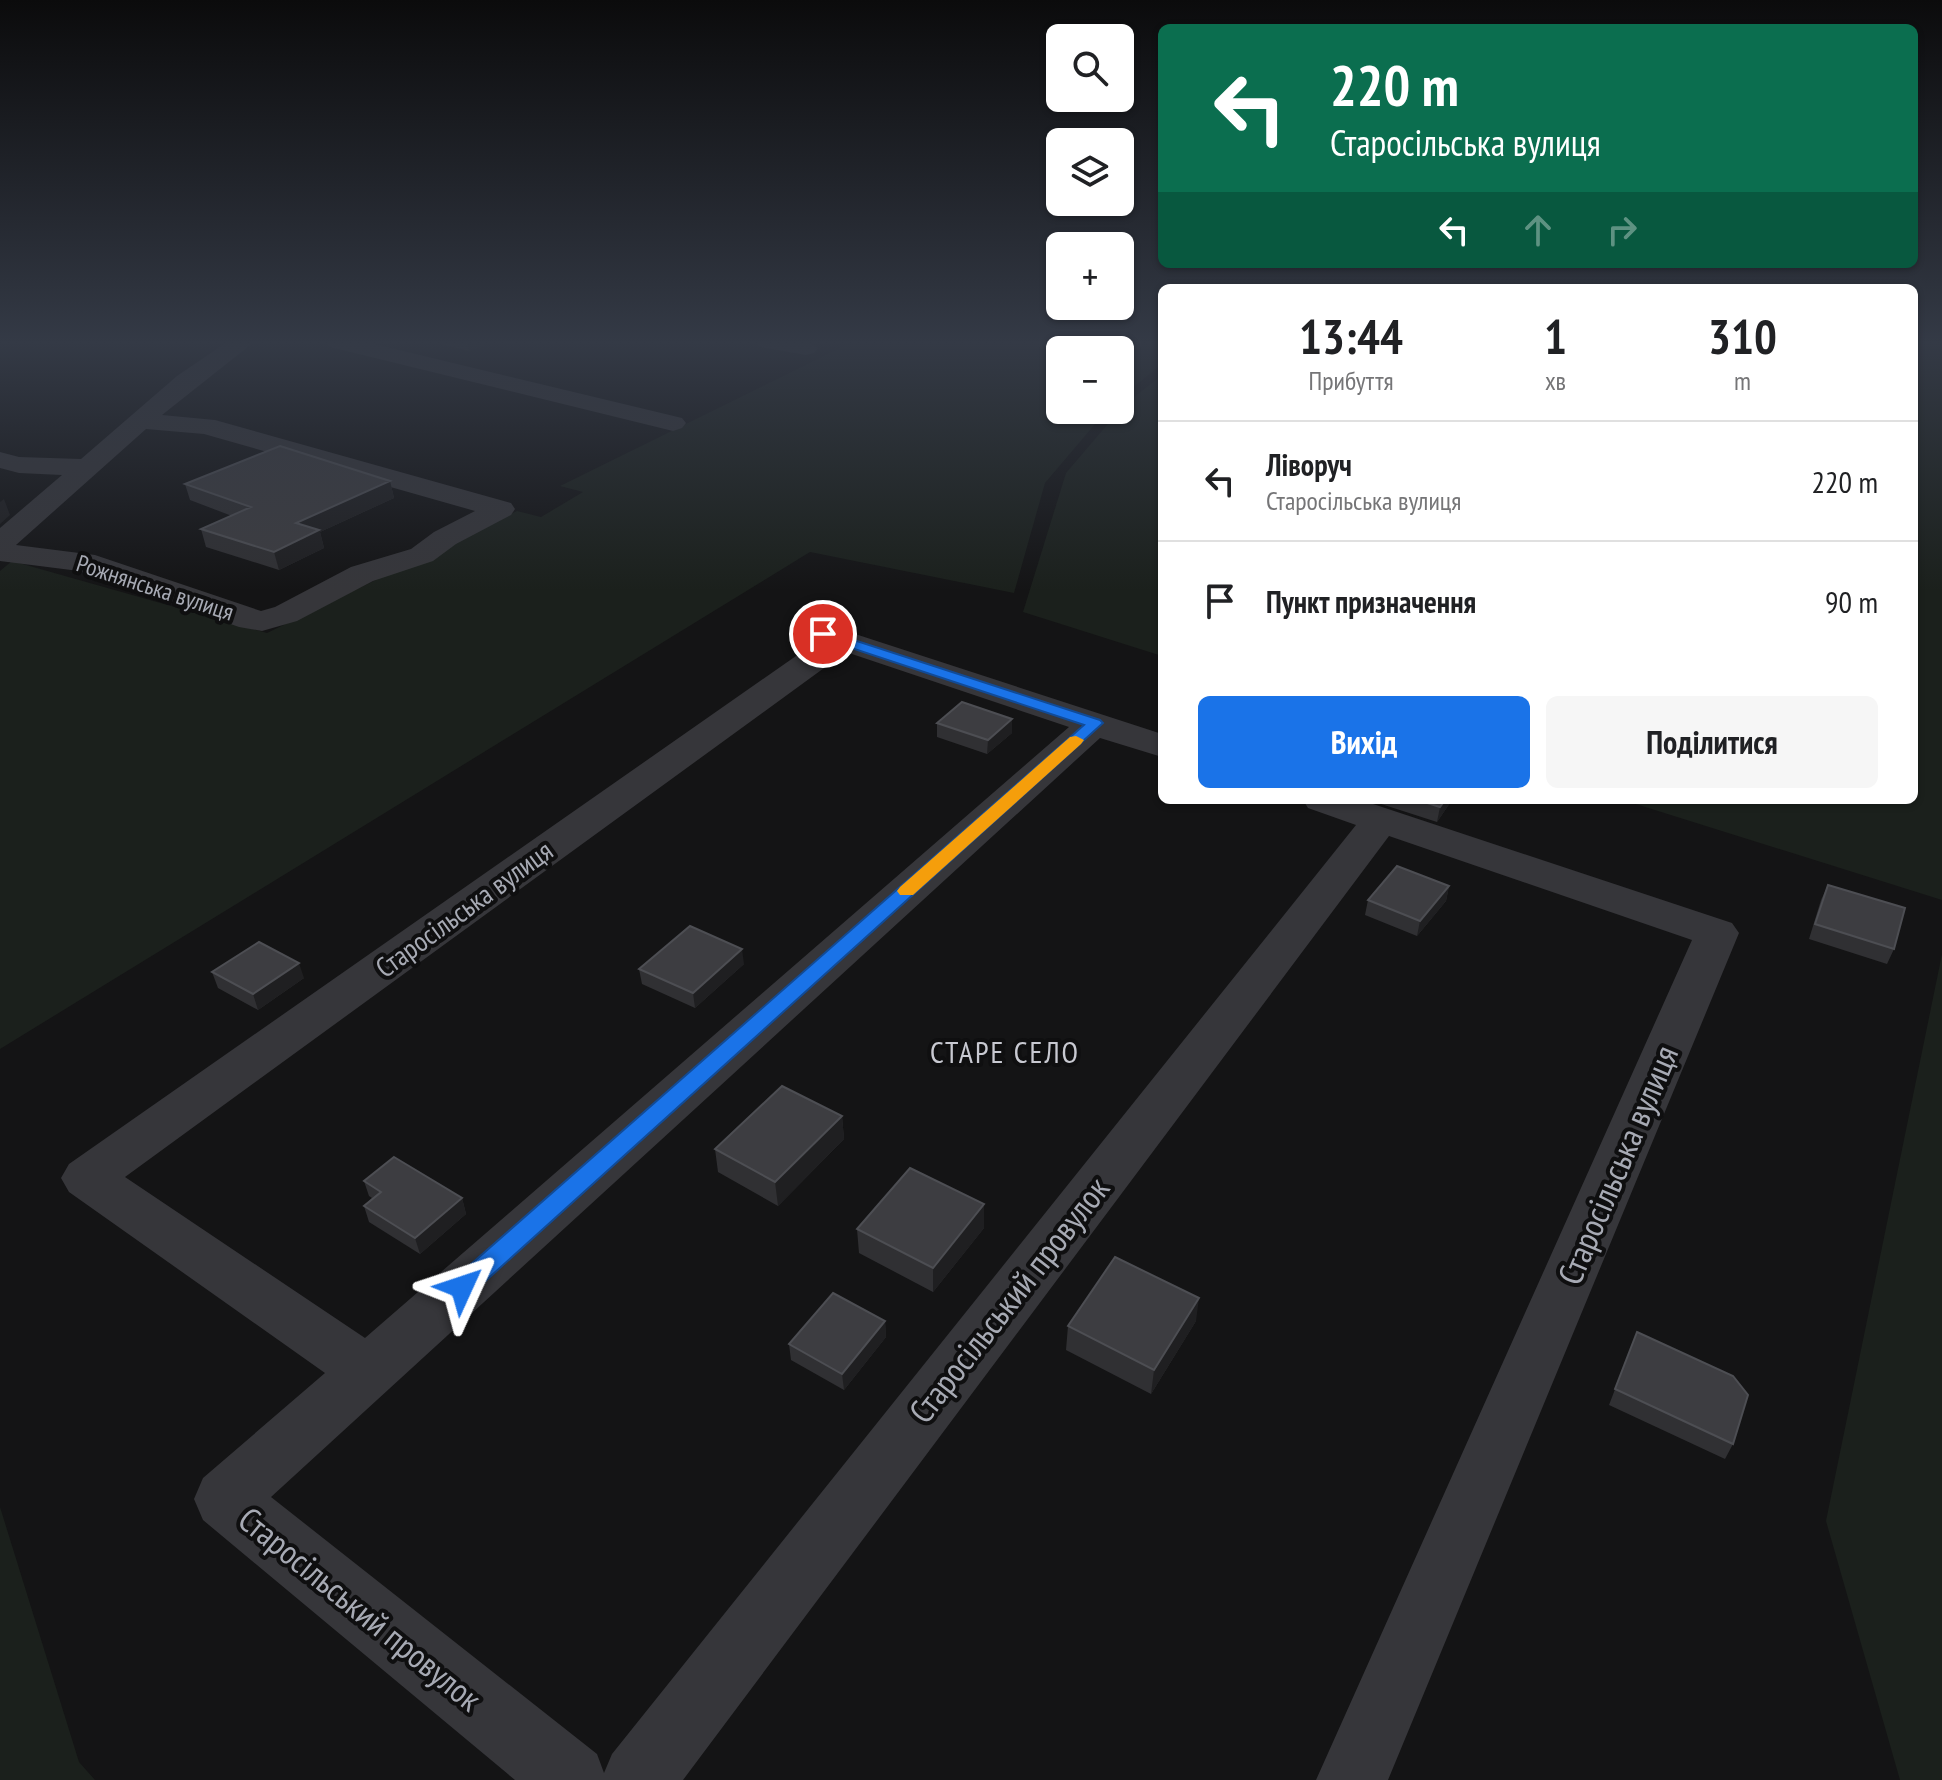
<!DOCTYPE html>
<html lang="uk">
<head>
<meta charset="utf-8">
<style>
	body { margin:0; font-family:"PT Sans Narrow",sans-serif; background:#f6f6f6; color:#202124; height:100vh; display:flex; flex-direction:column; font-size:30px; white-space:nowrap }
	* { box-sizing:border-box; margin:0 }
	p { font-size:26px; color:#757577 }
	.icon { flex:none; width:44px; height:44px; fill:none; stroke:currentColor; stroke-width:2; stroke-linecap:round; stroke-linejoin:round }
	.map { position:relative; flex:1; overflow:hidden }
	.sheet { position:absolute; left:1158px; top:284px; width:760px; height:520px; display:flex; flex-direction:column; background:#fff; border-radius:12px; box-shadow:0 2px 6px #0004 }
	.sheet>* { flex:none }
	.guide { position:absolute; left:1158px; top:24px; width:760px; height:244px; border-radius:12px; box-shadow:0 2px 6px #0004; background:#0b6e4f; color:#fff; overflow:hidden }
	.tools { position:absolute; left:1046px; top:24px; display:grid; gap:16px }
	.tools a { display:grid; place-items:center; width:88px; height:88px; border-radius:12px; background:#fff; box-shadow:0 2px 6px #0004; font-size:40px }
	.pin { position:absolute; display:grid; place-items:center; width:68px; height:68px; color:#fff; margin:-34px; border:4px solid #fff; border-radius:50%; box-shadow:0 2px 8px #0007 }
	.me { position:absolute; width:88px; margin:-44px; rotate:48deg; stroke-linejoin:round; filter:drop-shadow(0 0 6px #0008) }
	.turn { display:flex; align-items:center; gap:28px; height:168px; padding:0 40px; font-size:36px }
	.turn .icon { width:104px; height:104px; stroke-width:2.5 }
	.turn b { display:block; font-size:56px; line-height:68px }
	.lanes { display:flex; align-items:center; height:76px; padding:0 40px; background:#0003; justify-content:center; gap:40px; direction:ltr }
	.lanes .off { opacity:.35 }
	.eta { display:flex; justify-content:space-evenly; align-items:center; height:136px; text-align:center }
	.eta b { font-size:48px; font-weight:600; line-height:56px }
	.primary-button { display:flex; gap:16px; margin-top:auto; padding:16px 40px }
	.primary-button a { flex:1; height:92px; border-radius:12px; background:#1a73e8; color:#fff; font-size:32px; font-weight:600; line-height:92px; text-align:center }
	.primary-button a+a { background:#f6f6f6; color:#202124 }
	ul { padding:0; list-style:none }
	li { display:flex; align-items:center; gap:24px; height:120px; padding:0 40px; border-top:2px solid #e0e0e0 }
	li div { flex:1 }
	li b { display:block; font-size:30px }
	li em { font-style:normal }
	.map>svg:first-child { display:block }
</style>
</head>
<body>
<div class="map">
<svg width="1942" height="1780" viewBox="0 0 1942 1780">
	<rect width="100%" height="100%" fill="#141415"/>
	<!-- green -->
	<path fill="#1b201c" d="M852,342h310v22l-42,34v-48h-60v60h47l-62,73 -31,110 -204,-41 -810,497v-478l12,-10 255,72 250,-122 24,6 42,-25 -23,-6z
		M1914,342h28v558l-319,-100h291z
		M1162,375v281l-139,-44 43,-139 58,-68z
		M1942,954v826h-42l-74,-259z
		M0,1507l79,255 16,18h-95z"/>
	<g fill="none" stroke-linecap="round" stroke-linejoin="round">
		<!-- minor -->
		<path fill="#36363a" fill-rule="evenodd" d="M227,342h27l-92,73 53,5 296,83 4,6 -4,6 -55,29 -23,17 -60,20 -76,40 -35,10 -23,-4 -160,-56 -79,-10v-33l62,-53 -43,-2 -19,-5v-16l19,5 62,2 96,-83zM146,429l58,5 271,77 -41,21 -23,17 -60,18 -76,40 -14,4 -166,-56 -79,-10z
			M326,342h40l316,76 4,5 -4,5 -9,3 -343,-84z
			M756,342h53l9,6 -4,5 -8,2 -46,-8z
			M806,618l356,116v23l-62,-19 -829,759 326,257 7,19 8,-19 744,-929 -48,-17 -5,-8h58l371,123 7,10 -351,847h-72l376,-840 -303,-104 -706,944h-168l-312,-260 -9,-21 9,-21 122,-105 -256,-181 -8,-14 8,-14 747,-522 -22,-7 -4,-7 4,-7zM846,652l223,75 -704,611 -240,-161z"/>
	</g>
	<!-- wall -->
	<path fill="#303033" d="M433,342h59l-23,9z
		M390,481l4,17 -74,34 4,16 -45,22 -73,-23 -5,-18 31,-13 -42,-16 -5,-16z
		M1012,719v14l-25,21 -50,-17v-14z
		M1376,800h76l-15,22 -62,-20z
		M1828,885l66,64 -7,15 -78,-25 12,-39z
		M1449,886l-3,15 -29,35 -52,-21 3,-15z
		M744,964l-49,44 -53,-24 -3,-15z
		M212,972l92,6 -46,32 -40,-22z
		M842,1116l2,23 -66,67 -60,-34 -3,-23z
		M364,1181l98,17 4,16 -46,40 -51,-32 -5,-16 8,-8 -3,-2z
		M984,1204v24l-51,64 -74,-39 -2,-24z
		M885,1321l1,16 -42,53 -53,-30 -2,-16z
		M1196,1321l-45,73 -85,-44 2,-24z
		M1637,1332l96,112 -8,15 -116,-54z"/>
	<!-- shaded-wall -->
	<path fill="#1f1f21" d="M0,342h13l-13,3z
		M467,342h25l-23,9z
		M390,481l4,17 -74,34 4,16 -45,22 -5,-18 22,-29z
		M4,499l6,16 -10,9v-22z
		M1012,719v14l-25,21 1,-14z
		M1445,800h7l-15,22 3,-15z
		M1449,886l-3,15 -29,35 3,-15z
		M742,949l2,15 -49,44 -2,-15z
		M299,963l5,15 -46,32 -5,-16z
		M842,1116l2,23 -66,67 -3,-24z
		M462,1198l4,16 -46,40 -5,-16z
		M984,1204v24l-51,64v-24z
		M1199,1298l-3,23 -45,73 3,-24z
		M885,1321l1,16 -42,53 -2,-16z"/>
	<!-- building -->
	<path fill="#3d3d41" stroke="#4d4e53" stroke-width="2" d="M280,446l110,35 -94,42 23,7 -45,22 -73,-23 50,-22 -66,-23z
		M962,702l50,17 -24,21 -51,-17z
		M1418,800h27l-5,7z
		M1397,866l52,20 -29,35 -52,-21z
		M1828,885l77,23 -11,41 -79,-25z
		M690,926l52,23 -49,44 -54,-24z
		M259,942l40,21 -46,31 -41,-22z
		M782,1086l60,30 -67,66 -60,-33z
		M394,1157l68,41 -47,40 -51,-32 17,-14 -17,-11z
		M910,1168l74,36 -51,64 -76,-39z
		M1115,1257l84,41 -45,72 -86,-44z
		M833,1293l52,28 -43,53 -53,-30z
		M1637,1332l96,44 15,19 -15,49 -118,-55z"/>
	<!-- sky -->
	<linearGradient id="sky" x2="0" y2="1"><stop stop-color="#0b0b0c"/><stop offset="0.58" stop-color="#343a46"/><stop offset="1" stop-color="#343a46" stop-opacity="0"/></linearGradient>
	<rect width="1942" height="591" fill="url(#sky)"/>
	<!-- route -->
	<path fill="#1a73e8" stroke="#114b97" stroke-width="2" d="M823,630l277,90 3,3 -632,571 -9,3 -9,-3 -3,-7 3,-7 631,-555 -266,-88 -2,-3z"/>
	<!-- slow -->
	<path fill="#f59e0b" d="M1076,736l8,4 -3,4 -168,151h-13l-3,-4 3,-4 170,-150z"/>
	<g text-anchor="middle" stroke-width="8" stroke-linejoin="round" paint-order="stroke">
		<!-- far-street labels -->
		<g font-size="24" fill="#a7aab4" stroke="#0f0f10">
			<text transform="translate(155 588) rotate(18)" y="8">Рожнянська вулиця</text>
		</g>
		<!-- street labels -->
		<g font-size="28" fill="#a7aab4" stroke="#0f0f10">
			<text transform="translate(464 909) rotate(-36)" y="10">Старосільська вулиця</text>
		</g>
		<!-- neighbourhood labels -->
		<g font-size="30" letter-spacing="2" fill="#c8c9d1" stroke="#0f0f10">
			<text x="1005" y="1063">СТАРЕ СЕЛО</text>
		</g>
		<!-- near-street labels -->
		<g font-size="34" fill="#a7aab4" stroke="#0f0f10">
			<text transform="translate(1618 1165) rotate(-67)" y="12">Старосільська вулиця</text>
			<text transform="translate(1009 1300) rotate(-52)" y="12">Старосільський провулок</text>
			<text transform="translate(360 1609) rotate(39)" y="12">Старосільський провулок</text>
		</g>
	</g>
</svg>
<div class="tools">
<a><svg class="icon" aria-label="search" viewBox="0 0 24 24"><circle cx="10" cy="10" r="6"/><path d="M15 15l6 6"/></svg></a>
<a><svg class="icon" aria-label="layers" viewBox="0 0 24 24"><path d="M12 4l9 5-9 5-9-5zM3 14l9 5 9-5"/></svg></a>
<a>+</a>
<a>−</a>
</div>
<div class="pin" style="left:823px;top:634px;background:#d93025"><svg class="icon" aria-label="arrive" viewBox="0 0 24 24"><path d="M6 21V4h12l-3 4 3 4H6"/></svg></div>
<svg class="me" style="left:462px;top:1287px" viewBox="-20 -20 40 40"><path d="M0-17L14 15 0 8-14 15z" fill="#1a73e8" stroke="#fff" stroke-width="4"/></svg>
<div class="guide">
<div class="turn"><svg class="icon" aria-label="left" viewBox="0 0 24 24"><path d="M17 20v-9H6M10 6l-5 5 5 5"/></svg><div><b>220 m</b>Старосільська вулиця</div></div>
<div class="lanes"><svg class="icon" aria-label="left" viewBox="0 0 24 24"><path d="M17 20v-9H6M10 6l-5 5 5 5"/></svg><svg class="icon off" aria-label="ahead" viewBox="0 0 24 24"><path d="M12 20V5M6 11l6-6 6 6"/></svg><svg class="icon off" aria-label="right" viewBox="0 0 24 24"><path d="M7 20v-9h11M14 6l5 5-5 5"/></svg></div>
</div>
<section class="sheet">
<div class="eta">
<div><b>13:44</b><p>Прибуття</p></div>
<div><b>1</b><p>хв</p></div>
<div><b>310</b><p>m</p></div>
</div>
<ul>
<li><svg class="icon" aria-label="left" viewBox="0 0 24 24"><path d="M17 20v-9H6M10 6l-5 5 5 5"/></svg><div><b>Ліворуч</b><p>Старосільська вулиця</p></div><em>220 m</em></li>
<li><svg class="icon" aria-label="arrive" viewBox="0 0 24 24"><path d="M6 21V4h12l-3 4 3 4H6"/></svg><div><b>Пункт призначення</b></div><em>90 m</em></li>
</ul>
<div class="primary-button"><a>Вихід</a><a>Поділитися</a></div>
</section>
</div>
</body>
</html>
